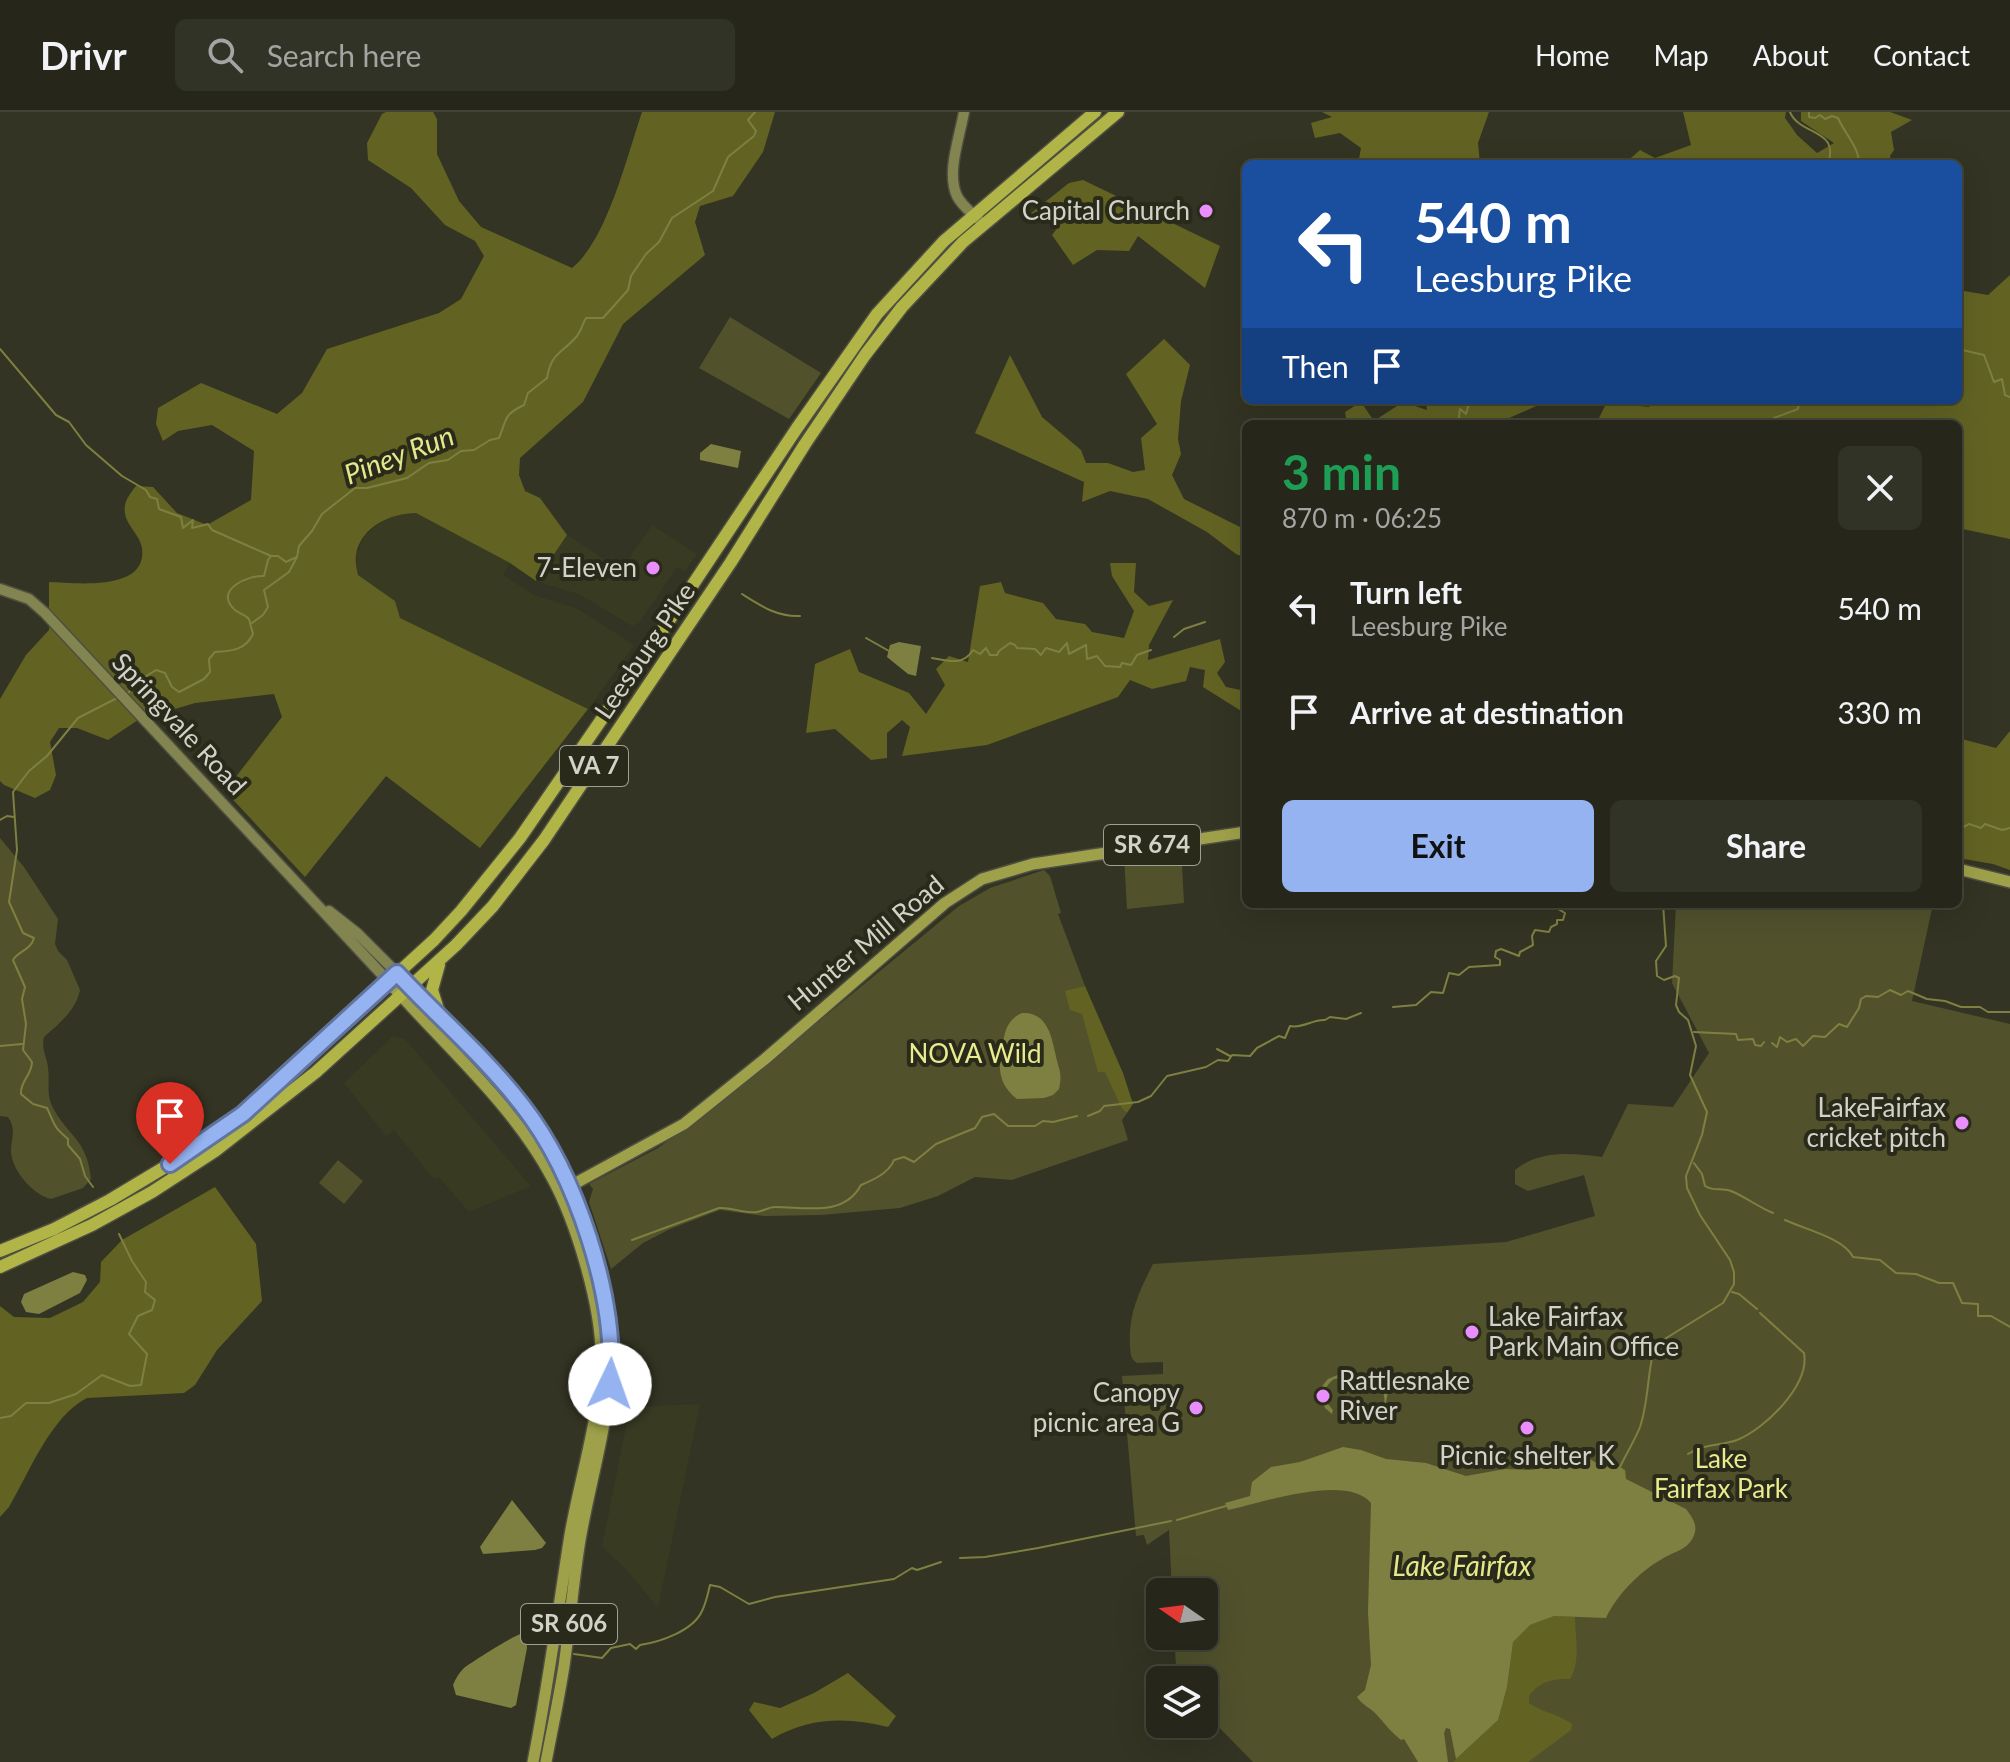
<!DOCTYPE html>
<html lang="en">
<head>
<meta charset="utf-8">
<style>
	body { margin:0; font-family:Lato,sans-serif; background:#323327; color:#f1f3f6; height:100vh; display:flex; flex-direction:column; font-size:30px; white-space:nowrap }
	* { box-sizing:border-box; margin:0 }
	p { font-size:26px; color:#a4a5a2 }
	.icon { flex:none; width:44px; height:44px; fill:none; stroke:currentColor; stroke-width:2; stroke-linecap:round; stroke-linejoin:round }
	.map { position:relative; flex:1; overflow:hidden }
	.drawer { position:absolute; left:1242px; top:308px; width:720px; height:488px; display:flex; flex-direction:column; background:#26271a; border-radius:12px; box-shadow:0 8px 32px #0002,0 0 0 2px #424439 }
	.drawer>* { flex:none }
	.banner { position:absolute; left:1242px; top:48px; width:720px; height:244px; border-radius:12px; box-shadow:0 8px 32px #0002,0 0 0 2px #424439; background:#1a4fa0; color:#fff; overflow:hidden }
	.needle { width:52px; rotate:284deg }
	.tools { position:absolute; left:1146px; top:1466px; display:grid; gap:16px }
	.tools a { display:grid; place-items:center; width:72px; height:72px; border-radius:12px; background:#26271a; box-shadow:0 8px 32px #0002,0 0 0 2px #424439; font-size:40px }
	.pin { position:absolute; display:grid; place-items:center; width:68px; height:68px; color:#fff; margin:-82px -34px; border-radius:50% 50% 50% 0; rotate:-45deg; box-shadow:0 0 8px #0007 }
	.pin .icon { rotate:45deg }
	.me { position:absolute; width:88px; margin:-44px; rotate:3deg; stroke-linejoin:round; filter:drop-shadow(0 0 6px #0008) }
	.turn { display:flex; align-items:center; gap:28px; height:168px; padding:0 40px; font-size:36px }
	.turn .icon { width:104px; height:104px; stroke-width:2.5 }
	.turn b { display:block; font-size:56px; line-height:68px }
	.then { display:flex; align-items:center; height:76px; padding:0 40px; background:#0003; gap:16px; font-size:30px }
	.round { display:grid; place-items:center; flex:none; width:84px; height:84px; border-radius:12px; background:#323327 }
	.overview { display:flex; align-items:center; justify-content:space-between; height:136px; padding:0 40px }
	h1 { font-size:48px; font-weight:700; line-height:60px; color:#1e9e55 }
	.primary-button { display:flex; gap:16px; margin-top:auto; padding:16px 40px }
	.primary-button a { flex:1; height:92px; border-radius:12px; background:#95b2f1; color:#111; font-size:32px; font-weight:700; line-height:92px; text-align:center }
	.primary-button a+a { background:#323327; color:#f1f3f6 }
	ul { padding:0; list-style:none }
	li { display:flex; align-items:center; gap:24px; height:104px; padding:0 40px }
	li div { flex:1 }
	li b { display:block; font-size:30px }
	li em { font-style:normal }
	header { display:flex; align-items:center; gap:48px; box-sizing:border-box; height:112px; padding:0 40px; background:#26271a; border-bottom:2px solid #424439 }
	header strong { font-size:38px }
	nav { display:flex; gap:44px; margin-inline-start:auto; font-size:28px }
	.search { width:560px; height:72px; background:#323327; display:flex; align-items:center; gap:20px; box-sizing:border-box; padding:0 28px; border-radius:12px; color:#a4a5a2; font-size:30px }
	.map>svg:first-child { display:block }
</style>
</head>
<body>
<header>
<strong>Drivr</strong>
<div class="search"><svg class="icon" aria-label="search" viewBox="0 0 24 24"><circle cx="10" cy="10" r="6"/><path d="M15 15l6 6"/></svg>Search here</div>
<nav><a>Home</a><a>Map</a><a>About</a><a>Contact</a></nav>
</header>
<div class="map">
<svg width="2010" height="1650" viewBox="0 0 2010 1650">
	<rect width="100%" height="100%" fill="#333423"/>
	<!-- built -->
	<path fill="#393a22" d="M401,401h15l94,50 -7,12 31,20 44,14 56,36 -46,64 -188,-91 -5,-17 -37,-26 -2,-19 9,-21 18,-15z
		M652,413l45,29 -12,17 -8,-4 -38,56 -7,3 -51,-31 -45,-14 31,-46 54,35z
		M393,924l12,3 126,147 -62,26 -30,-35 -5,2 -40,-49 -8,6 -42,-53z
		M700,1292l-42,204 -32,-39 -24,-22 28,-140z"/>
	<!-- green -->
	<path fill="#51522c" d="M730,205l91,56 -32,46 -90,-51z
		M0,726l24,29 34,52 -3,25 3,7 9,9 13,30c-4,20 -21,34 -36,47 -3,13 3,19 4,31 2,13 -2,25 4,38 15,30 35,32 39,73l-8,9 -32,11c-18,-4 -41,-30 -40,-50 1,-12 5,-20 -3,-32l-8,-1z
		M1181,734l3,57 -57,6 -3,-54z
		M1044,758l6,6 11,37 -3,1 27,72h-2l39,123 5,4 -5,7 6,20 -116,40 -37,-3 -37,19 -38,12 -79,7 -57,1 -44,-6 -50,19 -27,14 -32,26 -22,-67 4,-13 -4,-5 69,-36 64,-47 237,-195 31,-18z
		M1676,792h257l-21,97 98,23v738h-757l-49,-50v-32h-27l-3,-44h30v-44h-32l-3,-62 -22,15 -3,-10 -8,1 -14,-160 41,-2v-12l-26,1c-7,-5 -6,-8 -7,-17 -2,-32 9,-54 23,-82l353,-22 89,-26 -11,-41 -56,16 -13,-7v-14c24,-20 57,-17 87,-13l26,-53 45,3 36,-54 -37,-70z
		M338,1048l25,21 -19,23 -25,-21z"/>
	<!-- forest -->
	<path fill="#626323" d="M386,0h47l4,7v35l22,47 22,26 91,41c35,-28 55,-112 70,-156h133l-12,40 -30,44 -33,10 -5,16 10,33 -82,69 -40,78 -63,56 -1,17 6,16 15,7 27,37 -31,46 -26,-18 -94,-50c-25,0 -56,14 -60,42 -1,6 1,15 2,20l37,26 5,17 188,91 -108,139 -94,-72 -81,101 -80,-86 57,-74 -8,-23 -79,9 -57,17 -30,20 -31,-12h-18l-9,14 6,33 -6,15 -15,8 -31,-13 -4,-4v-82l26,-44 23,-25v-48c27,1 99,10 93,-34 -2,-13 -15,-22 -17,-34 -2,-12 4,-19 11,-28l17,1 24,26 30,12 44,-25 3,-49 -42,-26 -34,6 -15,10 -7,-17 2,-16 43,-25 76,31 25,-21 25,-44 112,-36 22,-14 23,-43 -9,-15 -30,-16 -34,-37 -43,-28 -1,-17 15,-29z
		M1322,0h167l-11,31 2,21h-122l3,-16 -21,-15 -25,5 -4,-15 21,-6z
		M1683,0h103l-1,6 12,17 20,18 17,-10 -33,-22v-9h89l22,8 -21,12 3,18 -4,6 1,8h-267l16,-14 15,8 36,-13z
		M1083,68l137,66 -15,42 -67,-52 -9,15 -32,-1 -24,15 -21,-30 9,-12 15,-5 -13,-7 -33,3 39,-31z
		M2010,163v264l-52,-11v-104h-359v-6l9,-18h19l12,6 10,1 4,-7h305v-110l30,5z
		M1164,227l26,26 -9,36 -3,38 3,15 -9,21 12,24 62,31v28l-10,-4 -29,-22 -59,-33 -38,-8 -28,11 2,-20 -109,-49 35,-78 32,62 39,33 5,13h22l25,9 12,-2 -4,-32 16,-14 -31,-50z
		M1426,288h117v3l-47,21h-149l-2,-12 16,-10 13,19 29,-19 24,8z
		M1110,451h26l-2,29 15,14 24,-6 -24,45 -1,15 72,-21 5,23 -8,11 9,14 20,4v23l-43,-27 2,-17 -15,-3 -4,14 -34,8 -22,-9 -12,17 -131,48 -85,11 8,-29 -8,-7 -15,13v25l-16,2 -36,-31 -29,4 9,-69 35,-15 9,23 50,21 17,21 19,-29 -9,-16 13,-13 19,6 12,-76 21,-4 4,11 38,10 13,16 29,5 7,8 32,6 10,-27 -22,-35z
		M2010,619v139l-17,-6 -35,-6v-120l38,10z
		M1085,874l38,87 10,31 -6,9 -5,-4 -17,-37h-7l-16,-58 -12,-4 -5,-19z
		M215,1075l41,57 6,57 -45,49 -22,35 -11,8 -97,5c-36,18 -58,75 -78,109l-9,10v-211l14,11 36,1 33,-16 17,-20 1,-20 21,-22z
		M1554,1504l21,1c0,20 6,44 -5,62 -18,0 -30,2 -41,17v7c14,10 30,11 43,21l-1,6 -43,32h-75l45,-42 9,-33 6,-45 17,-17z
		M848,1561l48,43 -8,11c-41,-10 -78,-10 -116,12l-23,-29 5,-8 26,6 34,-15z"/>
	<!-- water -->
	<path fill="#7e8041" d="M711,332l30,7 -3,17 -38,-8v-7z
		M899,530l22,4 -5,30 -8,-2 -21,-17 3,-12z
		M1022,901c24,-1 29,21 33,39 3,17 8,19 4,37l-6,6 -9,3 -27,1c-17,-13 -19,-28 -16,-47 4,-16 3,-31 21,-39z
		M73,1160l12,3 2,5 -7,13 -41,21 -13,-2 -5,-10 3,-8z
		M1340,1262l19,4 15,-2 11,8 4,-2 3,5 -4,5 -3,16 -8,5 -28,5v-5l26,-4 9,-5c2,-9 -3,-19 -10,-24 -5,0 -9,2 -14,2 -16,1 -24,-13 -35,8l2,13 6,7 -1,4 -7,-6 -6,-18 9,-11z
		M1343,1335l18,3 25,9 40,4 40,13 39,-7 26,1 57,-12 17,10 8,-5 12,7 1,9 60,30c5,7 11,14 9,23 -4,17 -20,19 -33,27 -22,12 -46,37 -56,59l-52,-2 -24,9 -17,17 -6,45 -9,33 -42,39 -6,-30 -4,-1 -2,5 4,29h-30l-14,-23 -3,1c-10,-8 -16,-16 -24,-25 -6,-7 -15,-10 -20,-18l8,-7 6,-25 -3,-53 3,-109c-24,-30 -110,0 -143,7l-3,-7 25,-7 2,-14 19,-15 29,-5z
		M512,1388l34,43 -4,5 -7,2 -52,4 -3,-7z
		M521,1522l5,3 1,11 -11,57 -5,3 -55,-13 -3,-10c3,-7 6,-12 11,-17 8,-6 50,-33 57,-34z"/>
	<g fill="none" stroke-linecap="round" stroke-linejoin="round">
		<!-- stream -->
		<path stroke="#7e8041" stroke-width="2" d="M1790,0c10,24 50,16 38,52
			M1809,0v5l6,1 5,-3 5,4 7,-3 6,2c7,16 21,29 21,46
			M0,237l56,66 13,7 17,23 36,31 24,14 4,7 7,2 2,10 22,8 2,11 10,-8 -1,8 16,-4 4,6 59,26
			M1958,237l26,6 10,27 8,-3 3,16 5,2
			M1458,312l2,-15 6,5 3,-11 -7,-3
			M1767,312l7,-6 24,-9 1,-9
			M742,482c19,12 35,23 58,22
			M252,511l11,-8 5,-8 -4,-17 25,-18 8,-15 2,-11 13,-15 10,-17 33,-26h12l40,-10 22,-15 19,-3 13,-9 13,-1 16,-10 9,-2c8,-19 4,-23 25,-33l4,-12 19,-15c4,-26 16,-25 30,-42 4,-5 6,-13 9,-18h17l25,-28 3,-14 15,-22 13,-12 13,-24 41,-27 15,-34 26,-21 2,-5 -8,-11 7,-8
			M1174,525l10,-8 21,-7
			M866,526l23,13
			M932,546c17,3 31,8 41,-8l7,4 6,-6 4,7h7l2,-4 11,-8 5,2 2,3 18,1 6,6 5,-7 13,4 8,-9 2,11 17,-9 1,14 10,-3 8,10 15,1 2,-4 9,2 6,-10 14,-5
			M127,582l16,-16 13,-8 9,3 7,14 7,5 25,-13 6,-7 -1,-13 6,-7c15,-1 30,-1 38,-18l-4,-15c-5,-5 -12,-6 -16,-11 -18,-19 16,-33 31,-32l4,-16 3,-4h7l8,6 11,-5
			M0,708l7,-4 7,1
			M1958,718l11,-6 12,4 4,-4 17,6 8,-2
			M1393,895l23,-2 15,-13 12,1 6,-20 10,2 10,-8 31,-2v-5l-5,-3 1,-6 5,-2 18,7 1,-4 13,-7 -1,-9 3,-6 14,2 2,-5 6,-3v-4h6l2,-7 -7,-4 3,-4 11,-1
			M1694,920l42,2 2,6 15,-1 2,6 6,1 3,-4
			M1772,931l5,4 3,-10 7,5 9,-3 7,7 10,-10 12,1 14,-13 8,3 12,-19 2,-9 5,-3 12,1 12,-7 11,5 7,-4 19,8 18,2 16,6h19l8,5h22
			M0,934l22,-2
			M1217,937l13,7
			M1088,1004l12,-5 4,-5 34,-4 13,-6 16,-20 39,-9 12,-7 10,1 4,-6 18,1 7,-8 22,-12 6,2 5,-12c12,3 23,-7 35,-6l5,-3 16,2 15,-6
			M1694,1051l8,11 3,12c9,6 16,1 26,5 15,6 27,16 42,22
			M93,1075l-8,-11 -5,-17 -12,-14v-6c-15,-13 -12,-12 -21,-31l-14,-4 -12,-10c-1,-13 11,-19 11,-32l-9,-12 3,-26 -4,-25 3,-12 -12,-27c5,-9 18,-10 21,-22l-11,-5 -14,-31 8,-52 -4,-58 16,-21 18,-15 31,-38 39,-20
			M1785,1108c19,9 59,18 68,37l27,3 16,13 20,1 23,9h14l9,20 16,1v12h13l19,11
			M632,1128l87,-32c13,-1 25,6 38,4 7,-1 11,-5 18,-5 31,0 69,10 86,-22 12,-5 28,-12 33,-25l10,-3 10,5 22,-18 39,-16 7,-11 12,-3 14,12h27l8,-5 10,1 24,-6
			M1732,1180l7,2 18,15
			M0,1306l11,-2 15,-13h23l27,-9 26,-19 28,11 11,-1 6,-31 -18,-20 9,-18 14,-6 3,-10 -10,-8 1,-10 -14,-21 -13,-27
			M1688,1342c16,-10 32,-8 49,-14 28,-11 73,-55 67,-87l-44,-40
			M1620,1355c6,-13 15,-27 20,-40 9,-26 7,-55 15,-82l68,-42 11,-19v-12l-4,-12 -30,-45 -13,-27 -1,-12 16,-41 5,-23 -17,-37 6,-29 -8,-26 -9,-8 -3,-7 3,-27 -4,-2 -11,4 -7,-4 -1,-15 10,-15 -3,-42
			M1177,1408l49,-14
			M960,1446l25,-1 53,-9 133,-27
			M574,1542l28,4 9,-10 19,-4 6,5 4,-4c20,-3 53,-14 62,-34 4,-8 6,-17 8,-26l10,2 29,17 26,-7 119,-18 18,-11 5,2 24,-8"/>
		<!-- secondary casing -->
		<g stroke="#4e4f41" stroke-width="13">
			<path id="secondary" d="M964,0c-4,24 -18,61 -7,84 5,10 14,16 22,24
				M0,477l29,10 16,14 343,368
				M329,799l28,22 40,40"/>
		</g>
		<!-- primary casing -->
		<g stroke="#4e4f41" stroke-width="14">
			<path id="primary" d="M1958,757l52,13
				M397,861c44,46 101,95 136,147 41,60 83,174 78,246 -3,59 -21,116 -31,174 -7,42 -10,84 -16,126 -5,32 -12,64 -18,96
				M388,869c54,62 124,122 163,195 25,45 52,134 50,186 -2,58 -21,116 -31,173 -12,76 -22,151 -37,227
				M563,1078l121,-66 81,-65 180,-156 37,-24 51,-15 213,-32"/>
		</g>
		<!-- trunk casing -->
		<g stroke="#4e4f41" stroke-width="15">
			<path id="trunk" d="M439,853l-7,25 9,29
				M0,1139l54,-22 56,-29 60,-36 56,-38 35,-28 173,-158 27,-29 59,-73 130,-189 147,-221 80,-114 67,-73 151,-129
				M0,1155l92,-42 60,-33 63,-41 101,-79 140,-127 37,-39 51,-66 187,-278 74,-118 60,-89 37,-48 61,-65 155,-130"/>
		</g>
		<!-- secondary -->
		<use href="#secondary" stroke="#838550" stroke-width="10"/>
		<!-- primary -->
		<use href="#primary" stroke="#9fa14a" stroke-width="11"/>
		<!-- trunk -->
		<use href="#trunk" stroke="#b1b446" stroke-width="12"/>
	</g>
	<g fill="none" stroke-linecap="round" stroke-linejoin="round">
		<!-- route casing -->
		<g stroke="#61749d" stroke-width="20">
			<path id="route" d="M170,1052l73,-50 154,-141c41,44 88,84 125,132 54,69 95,192 88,279"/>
		</g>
		<!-- route -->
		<use href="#route" stroke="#95b2f1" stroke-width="14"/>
	</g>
	<!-- markers -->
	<g fill="#ea8dfd" stroke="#292a1a" stroke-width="3">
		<circle cx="1206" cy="99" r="8"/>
		<circle cx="653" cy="456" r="8"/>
		<circle cx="1962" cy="1011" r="8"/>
		<circle cx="1472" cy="1220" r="8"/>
		<circle cx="1323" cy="1284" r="8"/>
		<circle cx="1196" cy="1296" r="8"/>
		<circle cx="1527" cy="1316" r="8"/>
	</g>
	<g text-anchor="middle" stroke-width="8" stroke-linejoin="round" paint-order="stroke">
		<!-- shield labels -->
		<g fill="#292a1a" stroke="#9fa094" stroke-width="2">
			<rect x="560" y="634" width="68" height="40" rx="6"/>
			<rect x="1104" y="713" width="96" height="40" rx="6"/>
			<rect x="521" y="1492" width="96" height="40" rx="6"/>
		</g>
		<g font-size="24" font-weight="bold" fill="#d2d2c8">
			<text x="594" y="662">VA 7</text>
			<text x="1152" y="741">SR 674</text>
			<text x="569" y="1520">SR 606</text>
		</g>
		<!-- poi labels -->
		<g font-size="26" fill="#d2d2c8" stroke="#292a1a" text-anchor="end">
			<text x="1190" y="108">Capital Church</text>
			<text x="637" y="465">7-Eleven</text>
			<text x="1946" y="1005">LakeFairfax<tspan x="1946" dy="30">cricket pitch</tspan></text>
			<text x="1488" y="1214" text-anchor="start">Lake Fairfax<tspan x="1488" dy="30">Park Main Office</tspan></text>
			<text x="1339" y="1278" text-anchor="start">Rattlesnake<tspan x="1339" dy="30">River</tspan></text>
			<text x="1180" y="1290">Canopy<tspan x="1180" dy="30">picnic area G</tspan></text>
			<text x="1527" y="1353" text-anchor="middle">Picnic shelter K</text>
		</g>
		<!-- street labels -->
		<g font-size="26" fill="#d2d2c8" stroke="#292a1a">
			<text transform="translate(645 539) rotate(-56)" y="9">Leesburg Pike</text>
			<text transform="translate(179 612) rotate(47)" y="9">Springvale Road</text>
			<text transform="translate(866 831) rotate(-40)" y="9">Hunter Mill Road</text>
		</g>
		<!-- park labels -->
		<g font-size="26" fill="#e8eb8e" stroke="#292a1a">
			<text x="975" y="951">NOVA Wild</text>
			<text x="1721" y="1356">Lake<tspan x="1721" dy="30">Fairfax Park</tspan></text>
		</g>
		<!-- water labels -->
		<g font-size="28" font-style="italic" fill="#e4e88b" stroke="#292a1a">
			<text transform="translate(399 343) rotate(-21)" y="10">Piney Run</text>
			<text x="1462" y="1464">Lake Fairfax</text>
		</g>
	</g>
</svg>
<div class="tools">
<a><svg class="needle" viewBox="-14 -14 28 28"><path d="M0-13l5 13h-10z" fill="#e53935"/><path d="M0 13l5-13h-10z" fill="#a4a5a2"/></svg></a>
<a><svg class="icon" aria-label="layers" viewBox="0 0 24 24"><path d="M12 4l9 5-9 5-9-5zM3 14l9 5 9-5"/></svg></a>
</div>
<div class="pin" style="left:170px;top:1052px;background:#d93025"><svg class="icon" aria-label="arrive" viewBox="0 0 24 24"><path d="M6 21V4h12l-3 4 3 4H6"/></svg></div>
<svg class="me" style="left:610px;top:1272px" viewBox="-20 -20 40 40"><circle r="19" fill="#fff"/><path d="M0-13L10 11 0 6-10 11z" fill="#95b2f1"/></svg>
<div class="banner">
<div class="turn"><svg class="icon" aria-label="left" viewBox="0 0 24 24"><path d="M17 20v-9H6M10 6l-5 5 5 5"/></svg><div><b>540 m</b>Leesburg Pike</div></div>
<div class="then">Then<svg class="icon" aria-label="arrive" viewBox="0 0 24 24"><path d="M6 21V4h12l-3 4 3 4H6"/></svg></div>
</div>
<section class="drawer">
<div class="overview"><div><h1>3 min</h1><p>870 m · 06:25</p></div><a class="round"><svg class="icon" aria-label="close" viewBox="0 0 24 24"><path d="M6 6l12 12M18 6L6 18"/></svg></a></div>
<ul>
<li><svg class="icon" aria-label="left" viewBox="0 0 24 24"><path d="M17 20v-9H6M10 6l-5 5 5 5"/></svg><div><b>Turn left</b><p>Leesburg Pike</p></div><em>540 m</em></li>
<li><svg class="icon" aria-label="arrive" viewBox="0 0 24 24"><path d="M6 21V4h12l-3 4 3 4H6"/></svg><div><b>Arrive at destination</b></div><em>330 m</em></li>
</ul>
<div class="primary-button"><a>Exit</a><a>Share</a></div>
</section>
</div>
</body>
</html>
